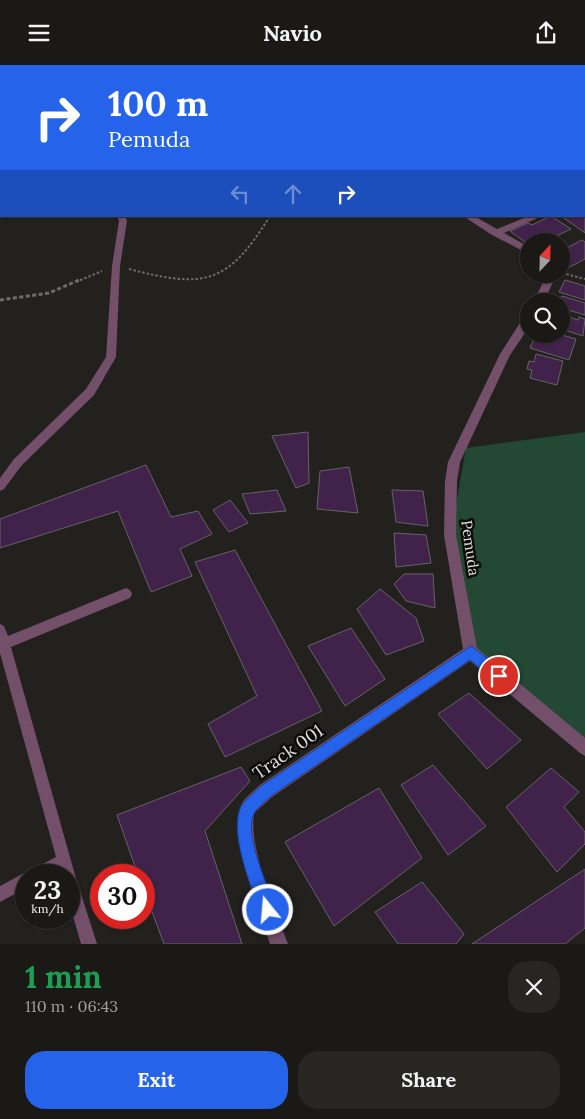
<!DOCTYPE html>
<html lang="en">
<head>
<meta charset="utf-8">
<style>
	body { margin:0; font-family:Lora,serif; background:#272623; color:#f1f3f6; height:100vh; display:flex; flex-direction:column; font-size:19px; white-space:nowrap }
	* { box-sizing:border-box; margin:0 }
	p { font-size:16px; color:#9fa0a1 }
	.icon { flex:none; width:28px; height:28px; fill:none; stroke:currentColor; stroke-width:2; stroke-linecap:round; stroke-linejoin:round }
	.map { position:relative; height:879px; overflow:hidden }
	.panel { display:flex; flex-direction:column; background:#1a1916; flex:1 }
	.panel>* { flex:none }
	.hud { position:absolute; left:0px; top:0px; width:585px; height:152px; box-shadow:0 1px 4px #0004,0 0 0 1px #383835; background:#2563eb; color:#fff; overflow:hidden }
	.needle { width:32px; rotate:22deg }
	.controls { position:absolute; left:520px; top:168px; display:grid; gap:10px }
	.controls a { display:grid; place-items:center; width:50px; height:50px; border-radius:50%; background:#1a1916; box-shadow:0 1px 4px #0004,0 0 0 1px #383835; font-size:25px }
	.speed { position:absolute; left:15px; top:799px; display:flex; gap:10px; font-size:25px; font-weight:700; text-align:center }
	.speed>* { display:grid; place-content:center; width:65px; height:65px; border-radius:50%; background:#1a1916; box-shadow:0 1px 4px #0004,0 0 0 1px #383835; line-height:1 }
	.speed small { font-size:12px; font-weight:400 }
	.speed .limit { border:8px solid #d22; background:#fff; color:#111 }
	.pin { position:absolute; display:grid; place-items:center; width:42px; height:42px; color:#fff; margin:-21px; border:2px solid #fff; border-radius:50%; box-shadow:0 1px 5px #0007 }
	.me { position:absolute; width:55px; margin:-28px; rotate:343deg; stroke-linejoin:round; filter:drop-shadow(0 0 4px #0008) }
	.turn { display:flex; align-items:center; gap:18px; height:105px; padding:0 25px; font-size:22px }
	.turn .icon { width:65px; height:65px; stroke-width:2.5 }
	.turn b { display:block; font-size:35px; line-height:42px }
	.lanes { display:flex; align-items:center; height:48px; padding:0 25px; background:#0003; justify-content:center; gap:25px; direction:ltr }
	.lanes .off { opacity:.35 }
	.round { display:grid; place-items:center; flex:none; width:52px; height:52px; border-radius:20px; background:#272623 }
	.head { display:flex; align-items:center; justify-content:space-between; height:85px; padding:0 25px }
	h1 { font-size:30px; font-weight:700; line-height:38px; color:#1e9e55 }
	.action { display:flex; gap:10px; margin-top:auto; padding:10px 25px }
	.action a { flex:1; height:58px; border-radius:20px; background:#2563eb; color:#fff; font-size:20px; font-weight:700; line-height:58px; text-align:center }
	.action a+a { background:#272623; color:#f1f3f6 }
	header { display:flex; justify-content:space-between; align-items:center; height:65px; padding:0 25px; background:#1a1916; font-size:22px; font-weight:700 }
	.map>svg:first-child { display:block }
</style>
</head>
<body>
<header><svg class="icon" aria-label="menu" viewBox="0 0 24 24"><path d="M4 6h16M4 12h16M4 18h16"/></svg>Navio<svg class="icon" aria-label="share" viewBox="0 0 24 24"><path d="M12 15V3M7 8l5-5 5 5M5 13v7h14v-7"/></svg></header>
<div class="map">
<svg width="585" height="879" viewBox="0 0 585 879">
	<rect width="100%" height="100%" fill="#22211e"/>
	<!-- green -->
	<path fill="#234833" d="M585,367v311l-111,-95 -21,-126 13,-74z"/>
	<!-- building -->
	<path fill="#40224b" stroke="#656366" d="M584,143h1v25l-24,-17h23z
		M551,151l20,13 -25,12h-17v4l-19,-14 18,-8 4,2z
		M582,175l3,2v17l-17,9 -7,-5v-12z
		M565,215l20,6v14l-26,-8z
		M562,231l23,7v12l-24,-7v-7h-2z
		M561,249l17,6 1,-3 6,2 -2,17 -22,-7z
		M536,269h23l17,5 -7,21 -39,-12z
		M536,289l27,7 -6,24 -27,-7 2,-8 -5,-1 2,-8 5,1z
		M308,367l1,51 -13,5 -24,-52z
		M146,400l25,52 27,-6 14,23 -32,15 12,27 -41,16 -33,-81 -118,37v-29z
		M349,402l9,46 -41,-4 3,-38z
		M277,425l9,21 -36,3 -8,-20z
		M392,425l31,1 5,35 -32,-4z
		M230,435l18,23 -19,9 -16,-22z
		M394,468l32,2 5,28 -35,4z
		M235,485l87,161 -97,46 -17,-33 49,-28 -62,-134z
		M404,509h29l2,34 -29,-7 -12,-17z
		M380,524l36,29 8,23 -38,14 -29,-46z
		M351,563l34,51 -40,27 -37,-60z
		M469,628l52,47 -34,29 -49,-55z
		M433,700l53,61 -38,29 -47,-70z
		M241,702l9,14 -45,50 37,113h-78l-20,-54v-15h-6l-21,-60z
		M551,703l28,24 -15,15 21,25v12l-28,28 -51,-65z
		M379,723l43,70 -88,68 -49,-84z
		M585,804v59l-20,16h-93z
		M422,817l42,52 -8,10h-58l-23,-32z"/>
	<g fill="none" stroke-linecap="round" stroke-linejoin="round">
		<!-- path-far1 -->
		<path stroke="#6d6c6a" stroke-width="2" stroke-dasharray="2.5 2" stroke-linecap="butt" d="M129,204c76,20 99,15 141,-53
			M562,208l23,6
			M76,217l26,-11"/>
		<!-- path -->
		<path stroke="#6d6c6a" stroke-width="3" stroke-dasharray="4 2.5" stroke-linecap="butt" d="M0,235l49,-7 30,-13"/>
		<!-- lane -->
		<path fill="#744f6a" fill-rule="evenodd" d="M117,151h8l2,5 -7,45 -4,91 -22,38 -72,70 -18,24 -4,2v-13l14,-19 72,-70 20,-32 6,-91 7,-45z
			M126,523l4,2 2,4 -2,4 -119,49 64,228 22,69h-16l-12,-42v-27h-9l-1,-4 -8,4h-25v13l-26,14v-16l26,-14 3,2 2,-4 25,-13 -56,-204v-29l4,2 4,10z"/>
		<!-- street -->
		<path fill="#744f6a" fill-rule="evenodd" d="M512,0h8l1,1h-8z
			M584,130h1v6h-1z
			M463,151h11l23,13 32,-13h13l-38,17 25,14v7l-37,-19z
			M543,209h10l1,6 -10,21h-10l10,-21z
			M529,249v13l-19,28 -50,107 -3,19 -1,54 21,113 108,90v18l-5,-3 -110,-92 -198,136 -18,16c-6,35 22,97 34,131h-18c-10,-32 -41,-104 -30,-136 3,-10 13,-16 20,-23l203,-136 -19,-114 1,-54 3,-19 52,-108 25,-39z"/>
	</g>
	<!-- route -->
	<path fill="#2563eb" stroke="#184099" d="M471,581l33,25 2,5 -2,4 -5,2 -4,-2 -25,-20 -199,136c-6,6 -15,12 -18,20 -8,21 16,73 23,94l-2,6 -6,2 -5,-2c-11,-25 -36,-87 -21,-111 5,-7 13,-13 19,-19z"/>
	<g text-anchor="middle" stroke-width="5" stroke-linejoin="round" paint-order="stroke">
		<!-- street labels -->
		<g font-size="15" fill="#e0dfdd" stroke="#0b0b0a">
			<text transform="translate(470 483) rotate(82)" y="5">Pemuda</text>
		</g>
		<!-- near-street labels -->
		<g font-size="18" fill="#e0dfdd" stroke="#0b0b0a">
			<text transform="translate(288 687) rotate(-35)" y="6">Track 001</text>
		</g>
	</g>
</svg>
<div class="controls">
<a><svg class="needle" viewBox="-14 -14 28 28"><path d="M0-13l5 13h-10z" fill="#e53935"/><path d="M0 13l5-13h-10z" fill="#9fa0a1"/></svg></a>
<a><svg class="icon" aria-label="search" viewBox="0 0 24 24"><circle cx="10" cy="10" r="6"/><path d="M15 15l6 6"/></svg></a>
</div>
<div class="speed"><div>23<small>km/h</small></div><div class="limit">30</div></div>
<div class="pin" style="left:499px;top:611px;background:#d93025"><svg class="icon" aria-label="arrive" viewBox="0 0 24 24"><path d="M6 21V4h12l-3 4 3 4H6"/></svg></div>
<svg class="me" style="left:268px;top:845px" viewBox="-20 -20 40 40"><circle r="17" fill="#2563eb" stroke="#fff" stroke-width="3"/><path d="M0-11L8 9 0 5-8 9z" fill="#fff"/></svg>
<div class="hud">
<div class="turn"><svg class="icon" aria-label="right" viewBox="0 0 24 24"><path d="M7 20v-9h11M14 6l5 5-5 5"/></svg><div><b>100 m</b>Pemuda</div></div>
<div class="lanes"><svg class="icon off" aria-label="left" viewBox="0 0 24 24"><path d="M17 20v-9H6M10 6l-5 5 5 5"/></svg><svg class="icon off" aria-label="ahead" viewBox="0 0 24 24"><path d="M12 20V5M6 11l6-6 6 6"/></svg><svg class="icon" aria-label="right" viewBox="0 0 24 24"><path d="M7 20v-9h11M14 6l5 5-5 5"/></svg></div>
</div>
</div>
<section class="panel">
<div class="head"><div><h1>1 min</h1><p>110 m · 06:43</p></div><a class="round"><svg class="icon" aria-label="close" viewBox="0 0 24 24"><path d="M6 6l12 12M18 6L6 18"/></svg></a></div>
<div class="action"><a>Exit</a><a>Share</a></div>
</section>
</body>
</html>
